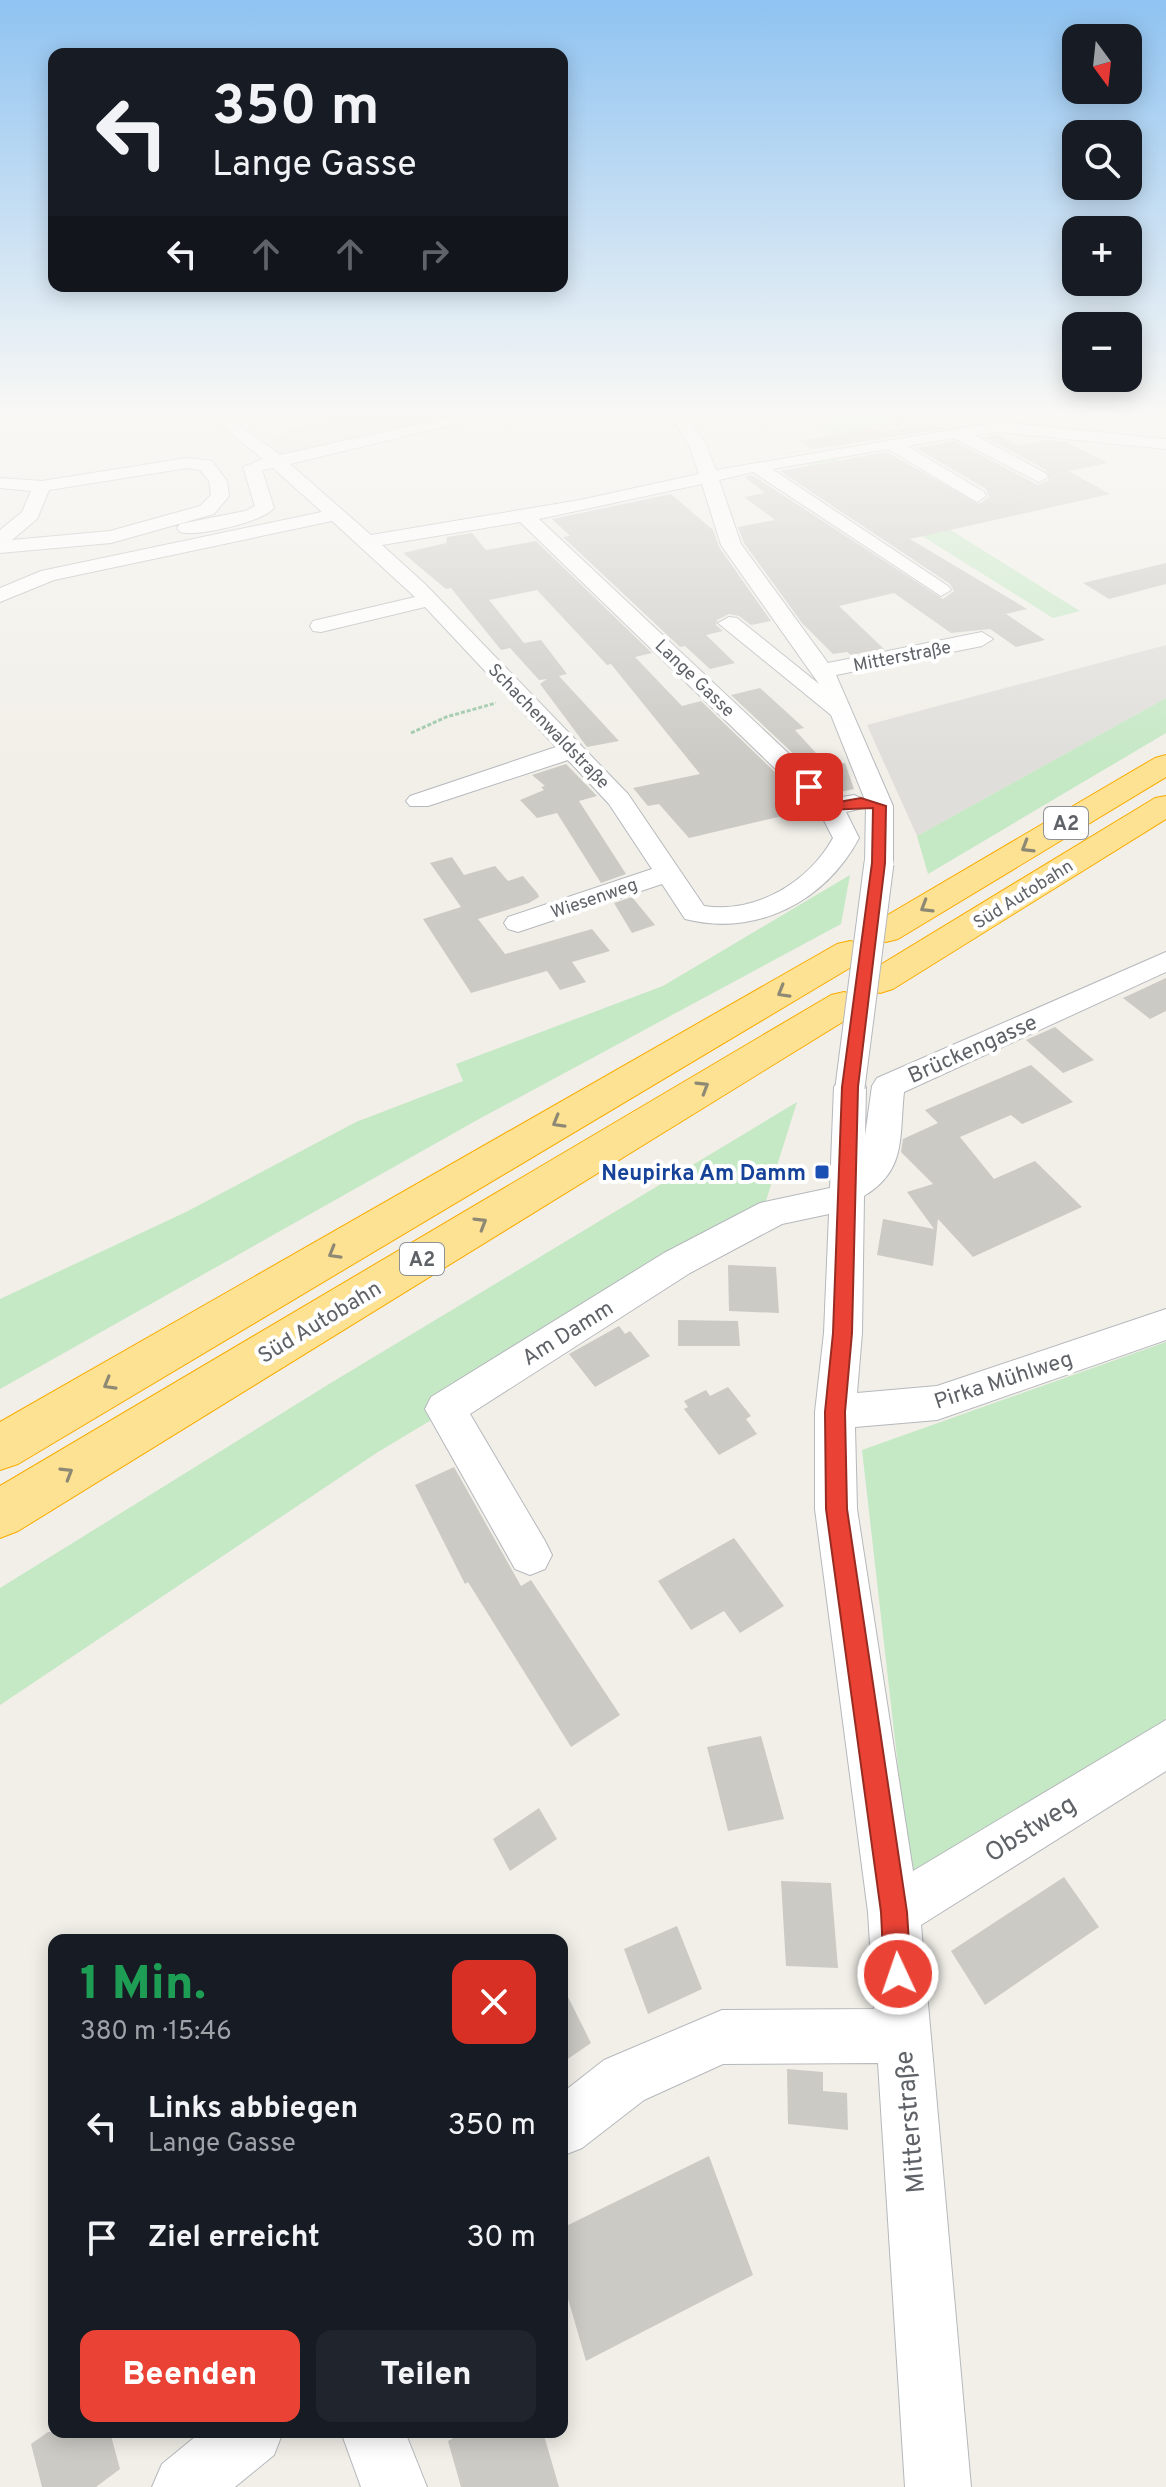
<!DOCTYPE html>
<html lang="de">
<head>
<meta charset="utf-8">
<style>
	body { margin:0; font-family:Overpass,sans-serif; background:#20242c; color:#f1f3f6; height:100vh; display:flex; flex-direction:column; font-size:30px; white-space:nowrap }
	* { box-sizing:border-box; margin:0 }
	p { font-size:26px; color:#9ea1a6 }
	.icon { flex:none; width:44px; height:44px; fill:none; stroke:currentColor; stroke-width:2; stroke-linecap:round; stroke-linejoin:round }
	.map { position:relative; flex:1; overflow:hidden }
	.panel { position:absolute; left:48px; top:1934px; width:520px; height:504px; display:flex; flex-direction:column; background:#171b24; border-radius:16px; box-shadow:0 4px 20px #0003 }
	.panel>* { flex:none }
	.banner { position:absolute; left:48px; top:48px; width:520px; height:244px; border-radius:16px; box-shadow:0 4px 20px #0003; background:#171b24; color:#f1f3f6; overflow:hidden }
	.needle { width:52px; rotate:165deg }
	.controls { position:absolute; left:1062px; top:24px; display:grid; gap:16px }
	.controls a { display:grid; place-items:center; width:80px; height:80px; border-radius:16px; background:#171b24; box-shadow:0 4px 20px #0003; font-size:40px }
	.pin { position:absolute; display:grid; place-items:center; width:68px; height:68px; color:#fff; margin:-34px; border-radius:16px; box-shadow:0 4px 12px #0006 }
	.me { position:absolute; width:88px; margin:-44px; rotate:357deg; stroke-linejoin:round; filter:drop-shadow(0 0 6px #0008) }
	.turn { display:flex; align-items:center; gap:28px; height:168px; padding:0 32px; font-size:36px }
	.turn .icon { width:104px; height:104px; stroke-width:2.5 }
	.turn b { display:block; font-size:56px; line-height:68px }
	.lanes { display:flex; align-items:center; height:76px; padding:0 32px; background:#0003; justify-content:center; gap:40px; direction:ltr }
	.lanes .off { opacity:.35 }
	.round { display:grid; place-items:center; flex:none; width:84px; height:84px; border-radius:16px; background:#20242c }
	.summary { display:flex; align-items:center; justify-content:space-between; height:136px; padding:0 32px }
	h1 { font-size:48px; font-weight:800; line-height:60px; color:#1e9e55 }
	.action { display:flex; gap:16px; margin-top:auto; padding:16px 32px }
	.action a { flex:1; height:92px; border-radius:16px; background:#ea4335; color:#fff; font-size:32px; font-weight:800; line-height:92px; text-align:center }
	.action a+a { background:#20242c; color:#f1f3f6 }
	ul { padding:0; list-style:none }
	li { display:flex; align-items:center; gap:24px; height:112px; padding:0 32px }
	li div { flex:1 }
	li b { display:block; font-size:30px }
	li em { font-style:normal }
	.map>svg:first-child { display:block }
</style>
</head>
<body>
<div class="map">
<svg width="1166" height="2487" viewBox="0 0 1166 2487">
	<rect width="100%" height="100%" fill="#f1efe8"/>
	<!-- industrial -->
	<path fill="#e0deda" d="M349,415h126l-186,39h-15l-13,-10 33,-15z
		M1166,645v53l-249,138 -50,-111z"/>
	<!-- green -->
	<path fill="#c5e8c5" d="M842,415h57l-8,9 -60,10 -20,-13z
		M831,455l249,156 -27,7 -251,-157z
		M1166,698v35l-238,141 -11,-38z
		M850,875l-9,49 -362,195 -479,270v-90l186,-87 170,-90 107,-41 -7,-17 207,-78z
		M797,1102l-38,121 -381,229 -378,253v-117l334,-207z
		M1166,1342v381l-255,157 -49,-430z"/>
	<!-- building -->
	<path fill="#cccac5" d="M929,424l18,4 -220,35 84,-14 -12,-8 69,-13 14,4z
		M998,435l20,11 28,-6 20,2 42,21 -40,8 42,23 -200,45 117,70 -21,5 39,26 -29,7 -26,-18 -39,4 -57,-40 -55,13 45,43 -33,6 -4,-3 -14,2 -31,-31 -58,-80 -6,-16 37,-7 -31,-23 21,-4 -20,-16 7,-2 191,124 11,-8 -4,-7 -170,-113 107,-19 92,52 10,-7 -3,-8 -70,-41 38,-7 84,44 11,-5 -3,-10 -61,-33z
		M671,494l42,36 6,17 52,74 -20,4 -12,-9 -10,-2 -12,6 -1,5 7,6 -17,4 29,28 -25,6 -25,-23 -5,1 -117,-110 7,-1 -18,-17z
		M472,533l14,17 50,-9 116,112 -17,4 47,49 19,-5 101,97 -5,1 11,11 -119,28 -30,-34 -11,2 -15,-18 67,-14 -89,-110 -4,1 -70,-75 -48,10 35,43 17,-3 26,34 -8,2 60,65 -32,6 -47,-63 7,-5 -8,1 -29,-32 -9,2 -50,-62 -5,1 -43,-36 43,-10 1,-6z
		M1166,563v21l-57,15 -26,-16z
		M760,688l44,40 -9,2 31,34 19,-1 9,26 -19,4 -104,-98z
		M566,764l31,32 -18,5 47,73 -25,9 -44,-70 -20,5 -17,-18 24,-10 -3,-3 4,-1 -13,-11z
		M452,857l12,18 31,-9 13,15 15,-5 15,18 1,3 -10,6 -51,16 27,35 87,-25 18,22 -38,11 14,20 -26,8 -13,-19 -76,22 -48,-74 38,-12 -31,-44z
		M632,897l23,28 -23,8 -18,-30z
		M1166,978v33l-16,8 -27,-21z
		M1055,1027l39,33 -31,13 -37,-33z
		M1031,1065l42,37 -51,22 -11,-9 -51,22 34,42 41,-18 47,46 -109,50 -35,-38 -5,47 -56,-11 6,-36 51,10 -27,-37 26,-8 -32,-32 2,-13 35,-16 -13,-13z
		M728,1265l48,2 3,46 -50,-2z
		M678,1320l60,1 2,25h-62z
		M619,1326l6,8 5,-3 20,25 -55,31 -26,-33z
		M728,1387l23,29 -5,3 11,15 -38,21 -35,-46 4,-2 -4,-6 22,-11 4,6z
		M454,1467l67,119 10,-6 89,135 -49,32 -103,-165 -3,2 -50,-99z
		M734,1538l50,68 -44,27 -16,-22 -33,19 -33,-49z
		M761,1736l23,83 -56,12 -21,-84z
		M539,1808l18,31 -47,32 -17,-32z
		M1064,1877l35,50 -114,78 -34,-54z
		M781,1881l50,2 7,85 -52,-2z
		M677,1926l25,63 -54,25 -24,-65z
		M562,1985l29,58 -29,20z
		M787,2069l36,3v19l24,2 1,37 -60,-6z
		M709,2156l44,119 -167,86 -24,-83v-50z
		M48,2432h62l10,37 -24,18h-54l-11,-43z
		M463,2432h80l16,55h-98l-13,-46z"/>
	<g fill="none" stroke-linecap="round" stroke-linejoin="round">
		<!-- minor casing -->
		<g stroke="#b5b8bc" stroke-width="2">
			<path id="minor" d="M207,415h19l54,40 181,-40h32l-203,49 81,71 209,-35 119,-26 -10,-29 -19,-30h17l19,30 10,25 282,-48 168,17v10l-168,-17 -23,3 70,38 3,4 -9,5 -85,-44 -47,8 77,46 2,4 -9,6 -89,-53 -116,20 176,117 3,4 -10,6 -188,-124 -34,8 22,64 87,119 154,-31 11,7 -11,7 -146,29 57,131v57l-4,6h-20l-4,-6 1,-59 -3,4 -17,4 13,26c-34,64 -103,99 -174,81l-23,-35 -144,48 -10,-3 -4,-6 4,-6 144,-48 -43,-65 -41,-44 -140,46h-18l-4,-5 4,-5 146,-49 -131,-140 -104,25 -8,-1 -3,-5 3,-5 102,-24 -83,-76 -278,59 -54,22v-14l41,-17 281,-59 -49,-44 -11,2 12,38c-12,14 -75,29 -94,24l-3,-4 3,-4 65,-13 10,-5 -12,-39 20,-8zM702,484l19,61 98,139 -82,-66 -8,-1 -11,6 113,92 34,85 -11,-5 -18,3 -297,-279zM520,522l299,289 14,27c-25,45 -78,76 -129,68l-76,-112 -203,-210 -43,-39z
				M187,458l25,3 15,20 2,15 -15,18 -103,29 -111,10v-23l22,-18 9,-21 -31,-3v-10l42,3zM187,468l13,2 9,11 2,14 -11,11 -90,25 -98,9 25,-21 12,-29z
				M1166,952v20l-262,120c-5,45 3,78 -40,104l-2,137 -5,60 80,-7 229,-77v31l-229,80 -82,7 2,82 56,362 253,-151v51l-245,154 50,562h-66l-27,-424 -155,1 -79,36 -62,48 -20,8v-63l42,-33 118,-50 152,-1 -6,-97 -53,-403v-97l9,-79 5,-119 -47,10 -92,49 -220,141 75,127 7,14 -7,14 -15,6 -15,-6 -90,-160 6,-12 233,-144 96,-50 70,-15 4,-101 5,-8 11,-3 11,3 5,8 -1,49 7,-50 5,-8z
				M201,2432h82l-9,23 -39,32h-83l10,-23z
				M341,2432h64l22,55h-66z"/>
		</g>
		<!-- highway casing -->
		<g stroke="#f9ab00" stroke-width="2">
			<path id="highway" d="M1166,755v22l-268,162 -12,3 -12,-3 -6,-8 6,-8 281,-165z
				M1166,796v23l-273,170 -13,4 -13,-4 -5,-8 5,-8 288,-175z
				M850,941l13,3 5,8 -5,8 -845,504 -18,6v-48l837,-478z
				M844,992l13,3 6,9 -6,9 -839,518 -18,7v-52l831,-491z"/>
		</g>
		<!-- path -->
		<path stroke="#9cc7a9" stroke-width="3" stroke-dasharray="4 2" stroke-linecap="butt" d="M914,415l20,3
			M897,427l8,-12
			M411,733l35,-16 50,-14"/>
		<!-- minor -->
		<use href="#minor" fill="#fff" fill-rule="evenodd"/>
		<!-- highway -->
		<use href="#highway" fill="#fde293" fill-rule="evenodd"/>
		<!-- minor-bridge casing -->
		<g stroke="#b5b8bc" stroke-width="31" stroke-linecap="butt">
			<path id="minor-bridge" d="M850,1087l29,-224"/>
		</g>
		<!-- minor-bridge -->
		<use href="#minor-bridge" stroke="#fff" stroke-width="29"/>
	</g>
	<!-- one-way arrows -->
	<defs><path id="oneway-chevron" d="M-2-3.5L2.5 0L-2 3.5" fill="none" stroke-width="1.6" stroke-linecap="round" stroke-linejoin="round" transform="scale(2)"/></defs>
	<g stroke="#8e8975">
		<use href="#oneway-chevron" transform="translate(1027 847) rotate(149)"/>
		<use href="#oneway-chevron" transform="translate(926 907) rotate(149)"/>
		<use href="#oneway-chevron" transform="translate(783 992) rotate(150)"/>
		<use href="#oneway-chevron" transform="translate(703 1087) rotate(-31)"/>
		<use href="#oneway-chevron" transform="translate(558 1122) rotate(150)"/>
		<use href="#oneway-chevron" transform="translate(481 1223) rotate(-31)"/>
		<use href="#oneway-chevron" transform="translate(334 1253) rotate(150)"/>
		<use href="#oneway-chevron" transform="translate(109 1384) rotate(150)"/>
		<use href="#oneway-chevron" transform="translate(67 1473) rotate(-31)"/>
	</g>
	<!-- sky -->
	<linearGradient id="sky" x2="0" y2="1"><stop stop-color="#8fc3f1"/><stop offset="0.54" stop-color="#f9f8f5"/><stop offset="1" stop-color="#f9f8f5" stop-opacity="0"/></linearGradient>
	<rect width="1166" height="764" fill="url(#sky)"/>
	<!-- route -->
	<path fill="#ea4335" stroke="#982c22" stroke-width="2" d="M809,784l24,19 28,-5 25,8 -1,57 -27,224 -6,246 -7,79 2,97 60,403 4,62 -4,9 -9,4 -10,-4 -4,-9 -3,-62 -55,-403 -1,-97 8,-79 9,-246 30,-224 1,-55 -48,2 -22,-23z"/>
	<!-- markers -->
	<rect fill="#1a4fb4" stroke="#fff" stroke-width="3" x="814" y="1164" width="16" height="16" rx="4"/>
	<g text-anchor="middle" stroke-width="8" stroke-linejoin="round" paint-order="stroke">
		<!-- far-street labels -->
		<g font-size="18" fill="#5f6368" stroke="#fff">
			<text transform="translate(902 656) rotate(-11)" y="6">Mitterstraße</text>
			<text transform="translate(695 678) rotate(44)" y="6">Lange Gasse</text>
			<text transform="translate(549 726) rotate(46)" y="6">Schachenwaldstraße</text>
			<text transform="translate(1023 894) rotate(-32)" y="6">Süd Autobahn</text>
			<text transform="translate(594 898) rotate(-19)" y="6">Wiesenweg</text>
		</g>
		<!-- shield labels -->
		<g fill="#fff" stroke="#8f9295" stroke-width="2">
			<rect x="1044" y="807" width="44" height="32" rx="6"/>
			<rect x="400" y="1243" width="44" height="32" rx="6"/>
		</g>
		<g font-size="20" font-weight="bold" fill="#5f6368">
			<text x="1066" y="830">A2</text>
			<text x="422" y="1266">A2</text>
		</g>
		<!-- street labels -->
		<g font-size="22" fill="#5f6368" stroke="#fff">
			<text transform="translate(972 1048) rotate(-24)" y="8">Brückengasse</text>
			<text transform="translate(319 1321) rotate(-31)" y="8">Süd Autobahn</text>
			<text transform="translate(567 1332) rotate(-32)" y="8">Am Damm</text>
			<text transform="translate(1003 1379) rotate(-18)" y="8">Pirka Mühlweg</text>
		</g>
		<!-- transit labels -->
		<g font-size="22" font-weight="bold" fill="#164399" stroke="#fff" text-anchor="end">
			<text x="806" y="1180">Neupirka Am Damm</text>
		</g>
		<!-- near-street labels -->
		<g font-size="26" fill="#5f6368" stroke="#fff">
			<text transform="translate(1030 1828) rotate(-32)" y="9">Obstweg</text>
			<text transform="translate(909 2122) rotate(-95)" y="9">Mitterstraße</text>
		</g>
	</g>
</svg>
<div class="controls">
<a><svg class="needle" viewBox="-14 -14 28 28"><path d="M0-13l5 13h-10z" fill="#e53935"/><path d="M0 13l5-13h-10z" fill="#9ea1a6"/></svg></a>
<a><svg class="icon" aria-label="search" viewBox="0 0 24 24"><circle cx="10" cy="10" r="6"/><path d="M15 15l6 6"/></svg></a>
<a>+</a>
<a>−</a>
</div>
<div class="pin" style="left:809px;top:787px;background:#d93025"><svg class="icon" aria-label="arrive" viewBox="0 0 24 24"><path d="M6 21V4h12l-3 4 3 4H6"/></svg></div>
<svg class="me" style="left:898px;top:1974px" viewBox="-20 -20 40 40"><circle r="17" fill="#ea4335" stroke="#fff" stroke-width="3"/><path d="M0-11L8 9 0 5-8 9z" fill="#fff"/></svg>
<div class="banner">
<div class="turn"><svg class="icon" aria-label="left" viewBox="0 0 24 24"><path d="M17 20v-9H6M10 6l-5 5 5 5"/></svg><div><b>350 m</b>Lange Gasse</div></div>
<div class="lanes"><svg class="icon" aria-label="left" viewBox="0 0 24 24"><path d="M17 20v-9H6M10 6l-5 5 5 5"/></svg><svg class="icon off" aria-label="ahead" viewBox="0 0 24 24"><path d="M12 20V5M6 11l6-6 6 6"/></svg><svg class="icon off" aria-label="ahead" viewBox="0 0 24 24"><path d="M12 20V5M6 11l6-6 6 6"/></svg><svg class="icon off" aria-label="right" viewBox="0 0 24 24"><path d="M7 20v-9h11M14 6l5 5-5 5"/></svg></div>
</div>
<section class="panel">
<div class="summary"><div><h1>1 Min.</h1><p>380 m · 15:46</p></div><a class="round" style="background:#d93025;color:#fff"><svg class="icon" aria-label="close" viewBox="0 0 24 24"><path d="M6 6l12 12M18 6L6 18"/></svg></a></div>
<ul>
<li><svg class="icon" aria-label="left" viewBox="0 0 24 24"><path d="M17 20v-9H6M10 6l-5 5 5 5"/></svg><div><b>Links abbiegen</b><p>Lange Gasse</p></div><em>350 m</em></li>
<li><svg class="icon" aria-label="arrive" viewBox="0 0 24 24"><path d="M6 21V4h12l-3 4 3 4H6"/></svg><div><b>Ziel erreicht</b></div><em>30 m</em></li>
</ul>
<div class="action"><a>Beenden</a><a>Teilen</a></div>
</section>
</div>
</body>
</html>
